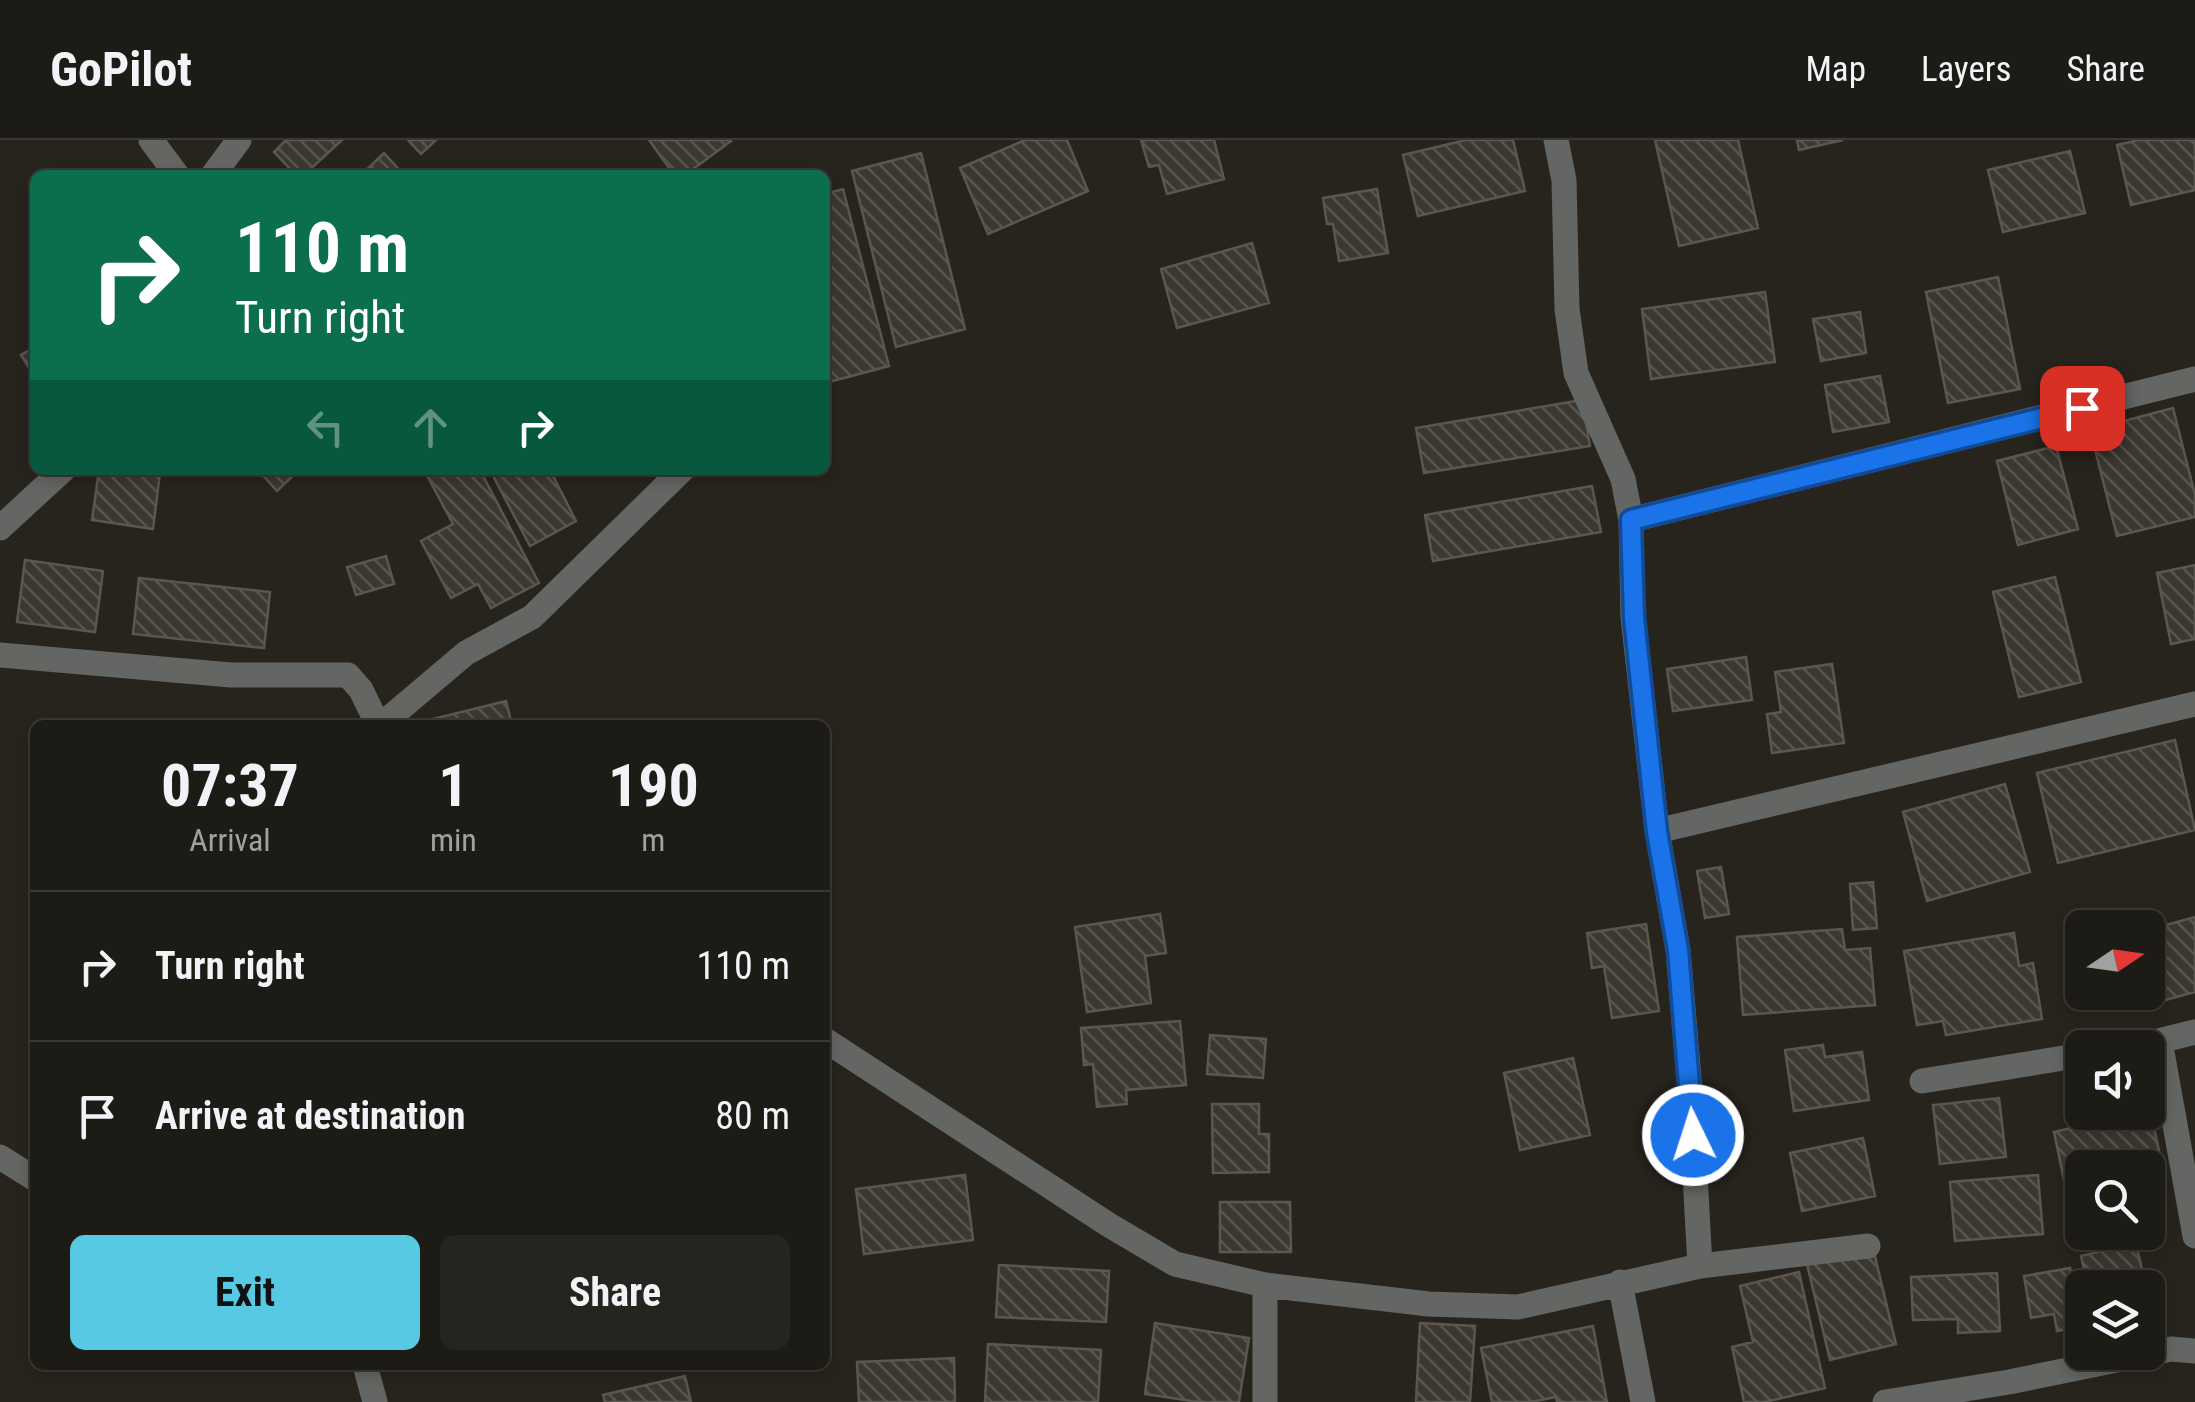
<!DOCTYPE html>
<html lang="en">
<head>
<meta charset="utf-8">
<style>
	body { margin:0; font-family:"Roboto Condensed",sans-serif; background:#25241f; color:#f1f3f6; height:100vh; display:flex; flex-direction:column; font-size:38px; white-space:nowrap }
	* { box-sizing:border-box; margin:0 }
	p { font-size:32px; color:#a0a1a1 }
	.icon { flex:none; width:55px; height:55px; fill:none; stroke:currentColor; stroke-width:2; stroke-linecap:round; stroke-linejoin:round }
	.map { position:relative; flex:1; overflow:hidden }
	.panel { position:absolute; left:30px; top:580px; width:800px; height:650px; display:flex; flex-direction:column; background:#1d1b16; border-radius:15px; box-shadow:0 5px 15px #0003,0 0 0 2px #3b3935 }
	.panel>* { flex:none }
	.banner { position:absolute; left:30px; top:30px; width:800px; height:305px; border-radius:15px; box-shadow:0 5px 15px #0003,0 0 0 2px #3b3935; background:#0b6e4f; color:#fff; overflow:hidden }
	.needle { width:65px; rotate:77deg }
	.fabs { position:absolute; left:2065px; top:770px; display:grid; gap:20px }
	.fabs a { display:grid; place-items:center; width:100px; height:100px; border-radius:15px; background:#1d1b16; box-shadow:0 5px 15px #0003,0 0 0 2px #3b3935; font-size:50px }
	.pin { position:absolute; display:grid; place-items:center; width:85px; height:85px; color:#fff; margin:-42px; border-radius:20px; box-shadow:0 5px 15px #0006 }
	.me { position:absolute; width:110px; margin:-55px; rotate:356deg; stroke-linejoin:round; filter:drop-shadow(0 0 8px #0008) }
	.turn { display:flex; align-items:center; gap:35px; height:210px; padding:0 40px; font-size:45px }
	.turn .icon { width:130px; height:130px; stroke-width:2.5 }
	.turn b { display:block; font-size:70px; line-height:85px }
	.lanes { display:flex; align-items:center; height:95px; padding:0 40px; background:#0003; justify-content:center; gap:50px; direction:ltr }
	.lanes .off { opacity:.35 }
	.eta { display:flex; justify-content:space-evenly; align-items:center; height:170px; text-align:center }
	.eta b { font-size:60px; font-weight:700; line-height:70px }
	.button { display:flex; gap:20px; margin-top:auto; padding:20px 40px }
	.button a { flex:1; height:115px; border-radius:15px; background:#57c9e2; color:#111; font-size:40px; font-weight:700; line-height:115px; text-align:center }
	.button a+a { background:#25241f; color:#f1f3f6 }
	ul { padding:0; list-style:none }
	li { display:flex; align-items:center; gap:30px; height:150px; padding:0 40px; border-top:2px solid #3b3935 }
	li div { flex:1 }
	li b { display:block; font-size:38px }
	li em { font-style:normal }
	header { display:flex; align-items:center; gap:60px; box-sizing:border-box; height:140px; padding:0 50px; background:#1d1b16; border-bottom:2px solid #3b3935 }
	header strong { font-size:48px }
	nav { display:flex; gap:55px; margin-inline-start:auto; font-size:35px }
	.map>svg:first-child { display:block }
</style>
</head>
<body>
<header>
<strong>GoPilot</strong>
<nav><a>Map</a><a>Layers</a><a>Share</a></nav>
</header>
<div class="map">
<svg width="2195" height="1262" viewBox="0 0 2195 1262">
	<defs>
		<pattern id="building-back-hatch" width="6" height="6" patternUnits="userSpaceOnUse" patternTransform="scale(2.5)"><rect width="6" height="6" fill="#3b3831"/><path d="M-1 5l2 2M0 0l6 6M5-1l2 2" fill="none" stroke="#58554f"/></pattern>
	</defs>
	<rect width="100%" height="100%" fill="#27241d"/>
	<!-- building -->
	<path fill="url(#building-back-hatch)" stroke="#5a5750" stroke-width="2.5" d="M286,0h56l-38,35h-8l-22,-23z
		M408,0h28l-15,14z
		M649,0h81l1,1 -46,34h-11z
		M1025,0h42l21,51 -100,43 -28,-66z
		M1141,0h73l10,39 -57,15 -8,-29 -10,2z
		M1466,0h47l12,51 -107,25 -15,-61z
		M1655,0h83l20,88 -79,18z
		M1797,0h46l-44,10z
		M2139,0h56v50l-64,15 -14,-60z
		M2070,11l15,62 -82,19 -15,-62z
		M384,13l20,22h-43z
		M921,13l44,176 -69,18 -44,-176z
		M843,49l46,177 -64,17v-189z
		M1377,49l11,64 -49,8 -6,-37h-6l-4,-26z
		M1252,103l17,60 -92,25 -16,-59z
		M1998,137l22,112 -72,14 -22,-111z
		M1765,152l10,70 -124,17 -9,-70z
		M1860,172l6,41 -45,8 -8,-42z
		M35,207v31l-14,-23z
		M1880,236l9,46 -56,10 -8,-47z
		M1582,260l8,46 -166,27 -8,-45z
		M2173,268l22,87v22l-78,19 -27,-106z
		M2056,306l22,83 -60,16 -21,-84z
		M99,330l61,3 -7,56 -61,-9z
		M258,330h41l-22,21z
		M424,330h56l59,113 -48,25 -13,-24 -27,14 -30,-57 32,-17z
		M490,330h60l26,51 -46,25z
		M1592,346l9,46 -168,29 -8,-46z
		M386,416l8,28 -38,11 -9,-28z
		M25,420l78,11 -8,61 -78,-10z
		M2195,425v74l-24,5 -14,-71z
		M2055,437l26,105 -62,15 -26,-105z
		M139,438l131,14 -6,56 -131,-14z
		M1746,517l6,43 -79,11 -6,-42z
		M1832,524l12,79 -72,10 -5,-39 14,-2 -6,-40z
		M506,561l6,24h-82l-1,-5z
		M2175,600l20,90 -137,33 -21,-90z
		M2005,644l25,88 -103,29 -24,-89z
		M1721,727l8,47 -24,4 -8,-47z
		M1873,742l4,46 -24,2 -3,-46z
		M1160,774l6,39 -21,3 6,47 -64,9 -12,-85z
		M2195,777v75l-33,9 -14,-51v-20z
		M1646,784l13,87 -47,7 -8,-52 -12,2 -5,-35z
		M1842,789l3,21 25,-2 5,57 -132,10 -6,-78z
		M2014,793l5,33 14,-3 9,56 -96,16 -3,-14 -26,4 -13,-74z
		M1180,881l6,64 -60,5 1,14 -30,3 -4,-43 -9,1 -3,-37z
		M1210,895l56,4 -3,39 -56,-4z
		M1823,905l2,12 37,-5 7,48 -75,11 -9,-61z
		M1573,918l17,77 -70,15 -16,-77z
		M1999,958l7,59 -66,7 -7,-59z
		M1212,964h47v30h10v38l-56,1z
		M2150,970l12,54 -17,4h-63v13l-17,4 -11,-53z
		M1863,998l12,58 -73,15 -12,-58z
		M965,1035l8,65 -109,14 -8,-65z
		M2038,1035l5,59 -88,7 -5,-59z
		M1220,1062h70l1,50h-71z
		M2136,1103l10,45h-58l-7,-32z
		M1873,1108l23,96 -66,16 -23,-96z
		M999,1125l110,6 -3,51 -110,-5z
		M2070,1128l11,59 -24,4 -3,-17 -23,4 -7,-42z
		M1799,1132l26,116 -60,14h-21l-12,-55 21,-5 -13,-56z
		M1997,1133l3,58 -42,2v-14l-45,1 -2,-43z
		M1155,1183l94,15 -10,64h-41l-53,-8z
		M1420,1183l55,3 -5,76h-54z
		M1593,1186l14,76h-50l-1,-5 -25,5h-39l-11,-54z
		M988,1204l113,6 -3,52h-113z
		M954,1218l1,44h-96l-2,-40z
		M685,1236l6,26h-86l-2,-7z"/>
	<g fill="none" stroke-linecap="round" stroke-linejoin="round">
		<!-- minor -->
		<path stroke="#646663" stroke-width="25" d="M151,0l26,35
			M1556,0l8,40 3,129 9,64 47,106 8,41 2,97 24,214 21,119 13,152 9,164
			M213,35l26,-35
			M1631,380l564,-141
			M0,388l63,-58
			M0,515l231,20h117l13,15 17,35
			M381,585l85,-72 66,-36 150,-147
			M1657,691l538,-127
			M825,900l284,185 66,39 90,21 164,19 89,3 182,-41 168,-20
			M2160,901l35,195
			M2131,908l64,-16
			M1922,941l160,-26
			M0,1017l35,22
			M1620,1142l23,120
			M1265,1145v117
			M365,1225l10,37
			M1885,1262l124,-20 162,-33 24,2"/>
	</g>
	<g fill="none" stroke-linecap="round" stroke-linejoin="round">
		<!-- route casing -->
		<g stroke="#114b97" stroke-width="25">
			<path id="route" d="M1693,995l-15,-185 -21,-118 -23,-214 -3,-98 451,-112"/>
		</g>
		<!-- route -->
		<use href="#route" stroke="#1a73e8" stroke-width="18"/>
	</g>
</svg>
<div class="fabs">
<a><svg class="needle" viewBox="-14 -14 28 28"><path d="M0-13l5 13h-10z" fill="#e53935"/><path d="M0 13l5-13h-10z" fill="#a0a1a1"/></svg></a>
<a><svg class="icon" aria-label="sound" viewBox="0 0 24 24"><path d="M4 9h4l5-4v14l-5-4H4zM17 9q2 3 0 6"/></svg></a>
<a><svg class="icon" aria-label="search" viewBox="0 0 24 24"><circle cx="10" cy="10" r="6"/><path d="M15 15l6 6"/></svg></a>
<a><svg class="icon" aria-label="layers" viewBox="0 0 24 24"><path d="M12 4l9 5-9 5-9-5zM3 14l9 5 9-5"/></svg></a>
</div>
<div class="pin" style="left:2082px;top:268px;background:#d93025"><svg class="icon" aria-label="arrive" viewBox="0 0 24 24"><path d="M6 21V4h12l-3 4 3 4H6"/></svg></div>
<svg class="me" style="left:1693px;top:995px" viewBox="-20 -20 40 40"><circle r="17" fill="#1a73e8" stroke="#fff" stroke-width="3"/><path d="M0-11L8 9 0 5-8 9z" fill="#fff"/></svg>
<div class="banner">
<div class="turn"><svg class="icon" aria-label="right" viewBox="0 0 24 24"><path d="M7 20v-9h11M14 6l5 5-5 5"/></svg><div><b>110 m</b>Turn right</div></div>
<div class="lanes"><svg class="icon off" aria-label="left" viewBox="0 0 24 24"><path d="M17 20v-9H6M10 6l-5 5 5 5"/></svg><svg class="icon off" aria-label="ahead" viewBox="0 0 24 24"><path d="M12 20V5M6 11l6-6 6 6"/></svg><svg class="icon" aria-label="right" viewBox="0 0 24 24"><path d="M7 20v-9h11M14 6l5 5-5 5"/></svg></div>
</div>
<section class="panel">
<div class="eta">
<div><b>07:37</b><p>Arrival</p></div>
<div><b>1</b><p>min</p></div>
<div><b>190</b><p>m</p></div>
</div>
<ul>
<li><svg class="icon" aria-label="right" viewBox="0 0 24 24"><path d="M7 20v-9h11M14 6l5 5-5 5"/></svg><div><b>Turn right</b></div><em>110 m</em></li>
<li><svg class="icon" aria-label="arrive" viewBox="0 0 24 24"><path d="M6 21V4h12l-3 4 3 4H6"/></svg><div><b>Arrive at destination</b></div><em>80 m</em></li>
</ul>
<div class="button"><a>Exit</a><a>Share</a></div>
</section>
</div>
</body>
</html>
